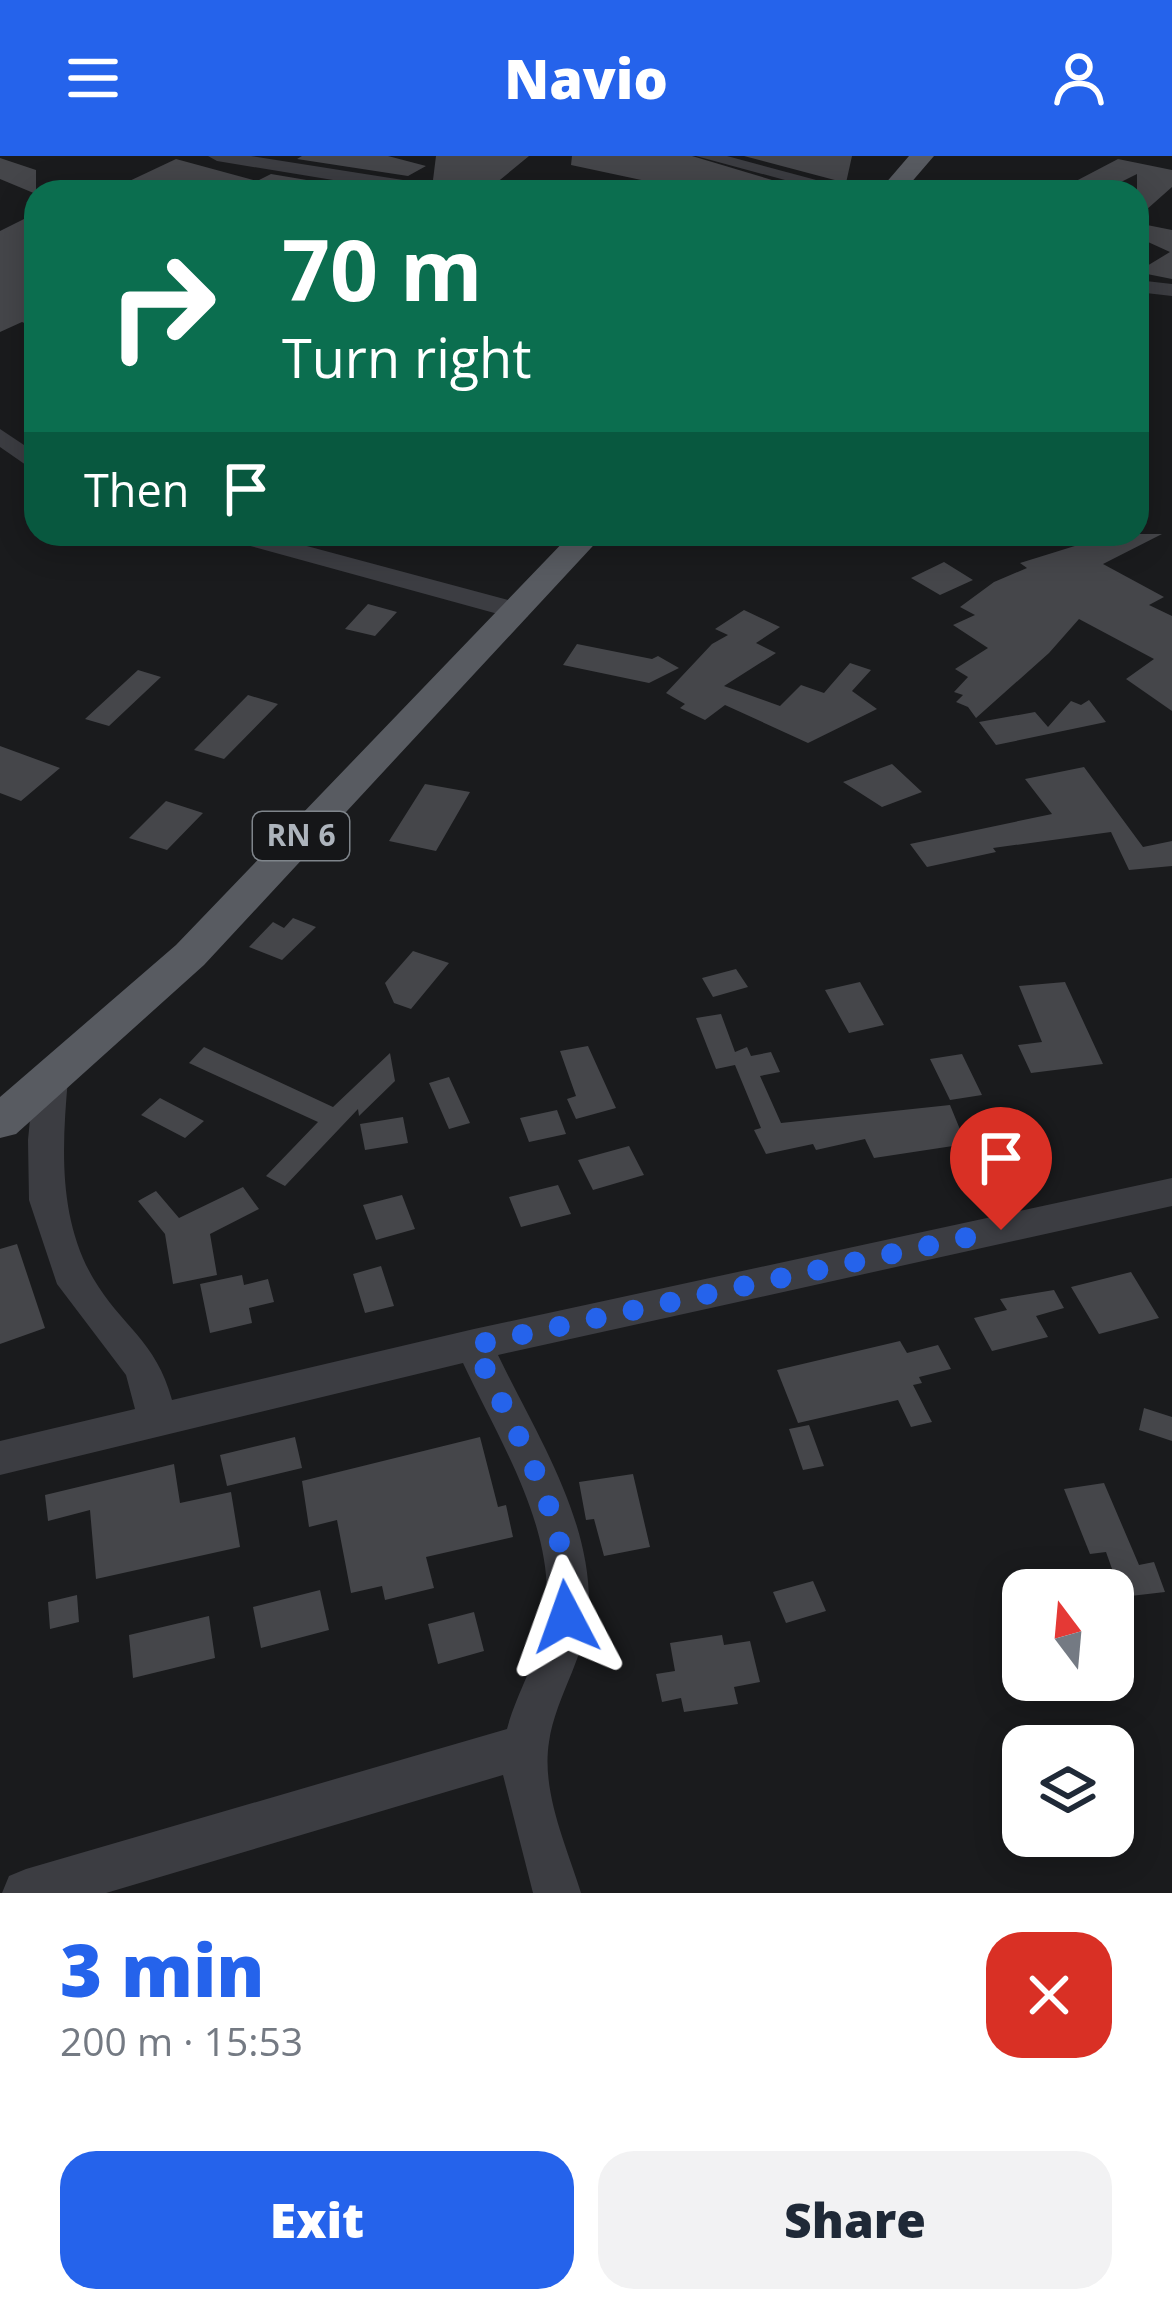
<!DOCTYPE html>
<html lang="en">
<head>
<meta charset="utf-8">
<style>
	body { margin:0; font-family:"Open Sans",sans-serif; background:#f2f2f3; color:#1f2937; height:100vh; display:flex; flex-direction:column; font-size:45px; white-space:nowrap }
	* { box-sizing:border-box; margin:0 }
	p { font-size:39px; color:#747a83 }
	.icon { flex:none; width:66px; height:66px; fill:none; stroke:currentColor; stroke-width:2; stroke-linecap:round; stroke-linejoin:round }
	.map { position:relative; height:1737px; overflow:hidden }
	.details { display:flex; flex-direction:column; background:#fff; flex:1 }
	.details>* { flex:none }
	.hud { position:absolute; left:24px; top:24px; width:1125px; height:366px; border-radius:36px; box-shadow:0 6px 30px #0003; background:#0b6e4f; color:#fff; overflow:hidden }
	.needle { width:78px; rotate:344deg }
	.buttons { position:absolute; left:1002px; top:1413px; display:grid; gap:24px }
	.buttons a { display:grid; place-items:center; width:132px; height:132px; border-radius:24px; background:#fff; box-shadow:0 6px 30px #0003; font-size:60px }
	.pin { position:absolute; display:grid; place-items:center; width:102px; height:102px; color:#fff; margin:-123px -51px; border-radius:50% 50% 50% 0; rotate:-45deg; box-shadow:0 0 12px #0007 }
	.pin .icon { rotate:45deg }
	.me { position:absolute; width:132px; margin:-66px; rotate:356deg; stroke-linejoin:round; filter:drop-shadow(0 0 9px #0008) }
	.turn { display:flex; align-items:center; gap:42px; height:252px; padding:0 60px; font-size:54px }
	.turn .icon { width:156px; height:156px; stroke-width:2.5 }
	.turn b { display:block; font-size:84px; line-height:102px }
	.then { display:flex; align-items:center; height:114px; padding:0 60px; background:#0003; gap:24px; font-size:45px }
	.round { display:grid; place-items:center; flex:none; width:126px; height:126px; border-radius:36px; background:#f2f2f3 }
	.head { display:flex; align-items:center; justify-content:space-between; height:204px; padding:0 60px }
	h1 { font-size:72px; font-weight:800; line-height:90px; color:#2563eb }
	.cta { display:flex; gap:24px; margin-top:auto; padding:24px 60px }
	.cta a { flex:1; height:138px; border-radius:36px; background:#2563eb; color:#fff; font-size:48px; font-weight:800; line-height:138px; text-align:center }
	.cta a+a { background:#f2f2f3; color:#1f2937 }
	header { display:flex; justify-content:space-between; align-items:center; height:156px; padding:0 60px; background:#2563eb; color:#fff; font-size:54px; font-weight:800 }
	.map>svg:first-child { display:block }
</style>
</head>
<body>
<header><svg class="icon" aria-label="menu" viewBox="0 0 24 24"><path d="M4 6h16M4 12h16M4 18h16"/></svg>Navio<svg class="icon" aria-label="person" viewBox="0 0 24 24"><circle cx="12" cy="8" r="4"/><path d="M4 21q1-7 8-7t8 7"/></svg></header>
<div class="map">
<svg width="1172" height="1737" viewBox="0 0 1172 1737">
	<rect width="100%" height="100%" fill="#1a1b1d"/>
	<!-- building -->
	<path fill="#45464a" d="M302,0h86l38,10 -18,10 -111,-17z
		M436,0h93l-34,28 -7,-2 -11,9 -44,-11z
		M572,0h120l120,36h-173l7,-11 -75,-16z
		M744,0h108l-6,27z
		M0,2l36,12v24l-36,-15z
		M176,3l81,22 14,-7 107,18h-272z
		M1118,3l54,11v17l-35,31v-44l-36,18h-46z
		M24,63l12,3v106l-14,-6 -22,10v-101z
		M1137,67l35,7v49l-35,-7 33,-20 -33,-15z
		M1060,378h102l-59,30 61,33 -15,8 23,11v95l-46,-32 28,-20 -75,-40 -30,34 -73,65 -8,-11 -12,-5 7,-7 -9,-3 14,-15 -13,-8 33,-21 -35,-23 22,-10 -15,-8 34,-25 33,-14 -7,-5 58,-18z
		M944,406l29,18 -33,15 -29,-17z
		M368,448l29,8 -22,24 -30,-7z
		M744,454l36,17 -24,16 20,10 -52,33 56,20 21,-21 23,8 26,-30 21,7 -19,21 25,18 -69,34 -83,-38 -20,15 -25,-12 5,-4 -19,-11 46,-49 16,-9 -13,-6z
		M577,488l75,15 6,-3 21,12 -30,15 -86,-18z
		M138,514l23,7 -52,49 -24,-7z
		M248,539l30,9 -54,55 -30,-9z
		M1089,544l17,22 -110,23 -17,-23 56,-10 13,15 23,-26 10,4z
		M0,590l60,22 -39,33 -21,-8z
		M892,608l30,28 -40,15 -39,-25z
		M1084,611l59,80 29,-6v25l-43,4 -18,-38 -118,16 3,4 -69,15 -17,-23 142,-30 -27,-35z
		M425,628l45,8 -34,59 -47,-10z
		M166,645l37,12 -36,37 -38,-12z
		M293,762l23,9 -34,33 -33,-13 24,-25 11,6z
		M413,795l36,12 -38,46 -17,-6 -9,-20z
		M736,813l12,18 -35,10 -11,-19z
		M860,826l24,43 -35,8 -24,-43z
		M1065,826l38,82 -72,9 -13,-28 24,-3 -23,-56z
		M721,858l14,38 12,-5 4,9 20,-4 9,20 -20,4 21,47 169,-18 16,39 -92,14 -9,-19 -49,11 -3,-6 -47,10 -12,-24 7,-2 -26,-63 -19,4 -20,-51z
		M588,890l28,62 -40,11 -9,-20 9,-3 -16,-45z
		M204,891l129,60 57,-54 5,28 -36,35 -1,-7 -73,77 -19,-10 52,-54 -129,-59z
		M962,898l20,41 -32,5 -20,-41z
		M449,921l21,46 -21,6 -20,-46z
		M160,942l44,23 -19,17 -44,-23z
		M557,954l9,24 -37,8 -9,-24z
		M403,961l5,26 -43,7 -5,-26z
		M629,990l15,29 -51,15 -15,-30z
		M558,1029l13,29 -50,13 -12,-30z
		M243,1031l16,22 -49,25 7,41 -44,9 -8,-50 -27,-33 18,-10 23,27z
		M402,1039l13,34 -39,11 -13,-35z
		M17,1088l28,84 -45,16v-95z
		M381,1110l13,40 -29,7 -12,-39z
		M1131,1116l28,46 -60,16 -28,-47z
		M242,1119l2,10 24,-6 6,23 -25,6 3,15 -42,10 -10,-49z
		M1054,1134l10,18 -28,8 12,21 -56,14 -18,-33 33,-8 -7,-11z
		M900,1185l7,12 31,-8 13,24 -32,8 3,6 -9,2 19,37 -21,5 -13,-27 -100,23 -21,-53z
		M1144,1252l28,9v24l-33,-11z
		M809,1269l15,41 -21,4 -14,-41z
		M295,1281l7,31 -75,18 -7,-31z
		M480,1281l18,70 8,-2 7,32 -87,20 8,31 -49,12 -3,-14 -31,7 -14,-73 -28,7 -7,-46z
		M174,1308l6,39 51,-11 9,55 -144,32 -6,-69 -42,11 -3,-26z
		M633,1318l17,73 -46,9 -10,-37 -8,1 -7,-38z
		M1104,1327l35,82 15,-3 11,30 -43,5 -16,-45 -16,2 -26,-65z
		M813,1425l13,30 -40,12 -13,-31z
		M320,1434l9,40 -68,18 -8,-41z
		M77,1439l2,27 -29,7 -2,-27z
		M474,1456l10,39 -46,13 -10,-40z
		M209,1460l6,42 -82,20 -4,-43z
		M722,1479l2,10 26,-4 10,41 -26,5 4,17 -54,8 -3,-14 -19,4 -6,-28 19,-3 -5,-28z"/>
	<g fill="none" stroke-linecap="round" stroke-linejoin="round">
		<!-- minor -->
		<path fill="#3c3d42" fill-rule="evenodd" d="M208,0h43l190,30 9,6h-44l-189,-31z
			M696,0h31l134,36h-32z
			M1137,124l35,4v12l-35,-4z
			M0,273l36,24v19l-36,-25z
			M222,378h40l265,71 4,6 -4,6h-18l-284,-78z
			M51,911l12,3 5,9c-6,67 -10,138 25,199 28,48 63,62 79,122l302,-71 698,-151v28l-674,149c37,77 91,159 91,247 0,51 -33,92 -40,140 -8,50 18,105 32,151h-48l-30,-118 -397,118h-104l7,-17 17,-7 481,-140c9,-35 30,-67 37,-104 17,-90 -45,-184 -81,-262l-463,112v-34l135,-32 -9,-34 -69,-91 -28,-84 -1,-60 6,-61 5,-9z"/>
		<!-- major -->
		<path fill="#585b61" fill-rule="evenodd" d="M909,0h25l-31,36h-25z
			M571,378h33l-400,431 -188,169 -16,4v-41l176,-152z"/>
	</g>
	<g fill="none" stroke-linecap="round" stroke-linejoin="round">
		<!-- route -->
		<path stroke="#2563eb" stroke-width="21" stroke-dasharray="0 37.8" d="M566,1461c7,-99 -53,-185 -92,-272l527,-115"/>
	</g>
	<g text-anchor="middle" stroke-width="9" stroke-linejoin="round" paint-order="stroke">
		<!-- shield labels -->
		<rect fill="#151618" stroke="#7f858b" stroke-width="3" x="253" y="656" width="96" height="48" rx="9"/>
		<g font-size="30" font-weight="bold" fill="#adb4bc">
			<text x="301" y="690">RN 6</text>
		</g>
	</g>
</svg>
<div class="buttons">
<a><svg class="needle" viewBox="-14 -14 28 28"><path d="M0-13l5 13h-10z" fill="#e53935"/><path d="M0 13l5-13h-10z" fill="#747a83"/></svg></a>
<a><svg class="icon" aria-label="layers" viewBox="0 0 24 24"><path d="M12 4l9 5-9 5-9-5zM3 14l9 5 9-5"/></svg></a>
</div>
<div class="pin" style="left:1001px;top:1074px;background:#d93025"><svg class="icon" aria-label="arrive" viewBox="0 0 24 24"><path d="M6 21V4h12l-3 4 3 4H6"/></svg></div>
<svg class="me" style="left:566px;top:1461px" viewBox="-20 -20 40 40"><path d="M0-17L14 15 0 8-14 15z" fill="#2563eb" stroke="#fff" stroke-width="4"/></svg>
<div class="hud">
<div class="turn"><svg class="icon" aria-label="right" viewBox="0 0 24 24"><path d="M7 20v-9h11M14 6l5 5-5 5"/></svg><div><b>70 m</b>Turn right</div></div>
<div class="then">Then<svg class="icon" aria-label="arrive" viewBox="0 0 24 24"><path d="M6 21V4h12l-3 4 3 4H6"/></svg></div>
</div>
</div>
<section class="details">
<div class="head"><div><h1>3 min</h1><p>200 m · 15:53</p></div><a class="round" style="background:#d93025;color:#fff"><svg class="icon" aria-label="close" viewBox="0 0 24 24"><path d="M6 6l12 12M18 6L6 18"/></svg></a></div>
<div class="cta"><a>Exit</a><a>Share</a></div>
</section>
</body>
</html>
